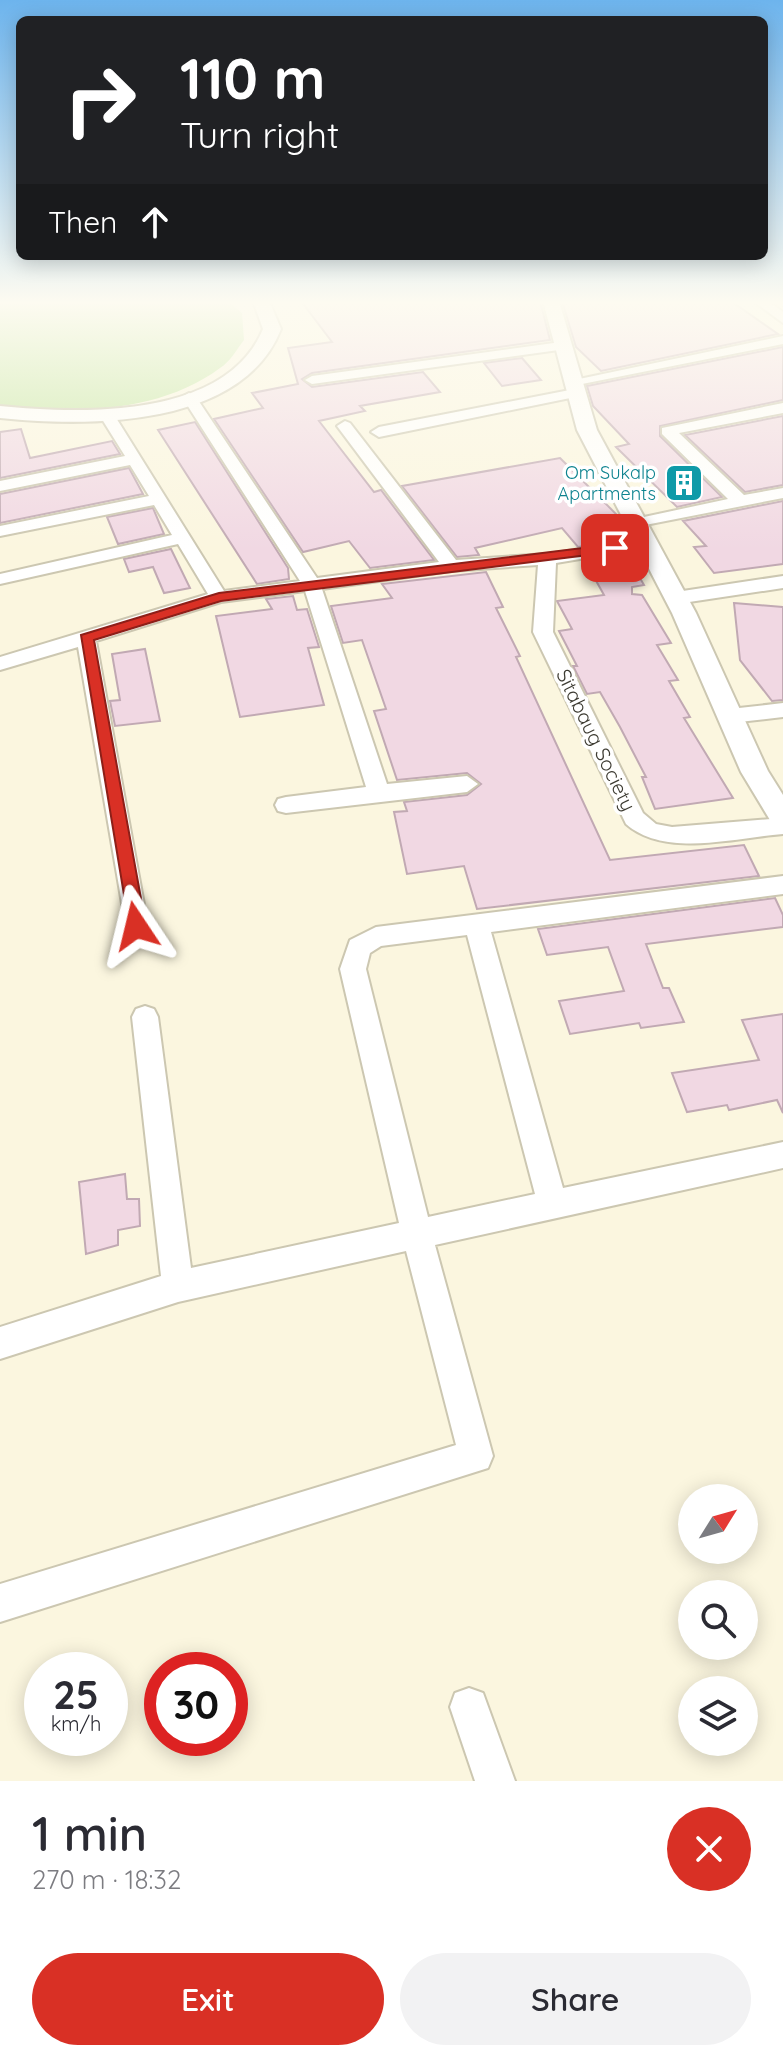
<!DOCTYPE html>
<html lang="en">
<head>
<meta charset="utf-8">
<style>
	body { margin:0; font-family:Quicksand,sans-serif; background:#f2f2f3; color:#2b2b33; height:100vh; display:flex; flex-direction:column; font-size:30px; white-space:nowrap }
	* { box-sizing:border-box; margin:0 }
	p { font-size:26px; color:#7c7c81 }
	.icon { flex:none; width:44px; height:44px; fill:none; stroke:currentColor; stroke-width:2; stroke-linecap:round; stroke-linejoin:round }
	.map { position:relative; height:1781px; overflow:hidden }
	.sheet { display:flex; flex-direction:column; background:#fff; flex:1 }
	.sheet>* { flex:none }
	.top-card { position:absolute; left:16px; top:16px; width:752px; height:244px; border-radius:12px; box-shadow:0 4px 20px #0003; background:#202124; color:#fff; overflow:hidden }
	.needle { width:52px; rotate:53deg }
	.fabs { position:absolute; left:678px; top:1484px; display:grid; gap:16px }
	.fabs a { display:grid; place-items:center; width:80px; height:80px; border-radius:50%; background:#fff; box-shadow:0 4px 20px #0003; font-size:40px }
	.speed { position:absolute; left:24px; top:1652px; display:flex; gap:16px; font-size:40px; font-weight:700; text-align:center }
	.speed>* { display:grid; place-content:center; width:104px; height:104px; border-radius:50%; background:#fff; box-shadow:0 4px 20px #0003; line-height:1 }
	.speed small { font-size:20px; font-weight:400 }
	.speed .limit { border:12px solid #d22; background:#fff; color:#111 }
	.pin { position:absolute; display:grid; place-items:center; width:68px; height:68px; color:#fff; margin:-34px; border-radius:16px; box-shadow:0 4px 12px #0006 }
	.me { position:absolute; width:88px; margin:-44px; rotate:350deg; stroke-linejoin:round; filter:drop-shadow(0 0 6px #0008) }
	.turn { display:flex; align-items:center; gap:28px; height:168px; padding:0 32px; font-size:36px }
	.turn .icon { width:104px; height:104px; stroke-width:2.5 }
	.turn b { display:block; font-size:56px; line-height:68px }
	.then { display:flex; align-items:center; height:76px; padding:0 32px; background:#0003; gap:16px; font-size:30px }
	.round { display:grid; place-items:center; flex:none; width:84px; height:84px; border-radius:42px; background:#f2f2f3 }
	.summary { display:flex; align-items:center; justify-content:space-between; height:136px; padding:0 32px }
	h1 { font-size:48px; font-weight:600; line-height:60px }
	.action { display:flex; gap:16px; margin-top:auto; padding:16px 32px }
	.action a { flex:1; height:92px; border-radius:48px; background:#d93025; color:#fff; font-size:32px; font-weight:600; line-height:92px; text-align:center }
	.action a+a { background:#f2f2f3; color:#2b2b33 }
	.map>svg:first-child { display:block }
</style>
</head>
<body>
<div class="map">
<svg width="783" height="1781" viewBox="0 0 783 1781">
	<rect width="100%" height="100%" fill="#fbf6df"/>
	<!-- green -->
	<path fill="#c2e59e" d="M0,301h228l14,12 2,27c-7,9 -14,22 -24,28 -60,45 -149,47 -220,37z"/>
	<!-- building -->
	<path fill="#f1d8e3" stroke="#c1a9b3" stroke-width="2" d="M301,301h239l10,39 -238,33 -10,6 10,8 111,-15 17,20 -80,14 5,5 -46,10 55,71 7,-2 53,70 -64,8 -21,-27 -46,11 -89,-133 49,-11 -11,-15 46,-9 -10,-36 44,-6z
		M562,301h169l47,33 -177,37 -25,-24z
		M783,347v53l-123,26v10l62,61 -45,10 -61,-60 13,-3 -36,-38 -6,-20z
		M522,358l19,22 -39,6 -18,-23z
		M783,416v69l-38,7 -60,-57z
		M195,422l93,146 1,11 -32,5 -99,-154z
		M21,429l9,29 82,-17 8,13 -120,24v-46z
		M560,458l58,58 4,7 -12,3 8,15 -40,6 -16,-19 -87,20 4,7 -22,2 -55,-71z
		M129,468l14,26 -143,29v-29z
		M783,501v63l-69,9 -20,-26 12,-1 -23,-25z
		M153,508l11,26 -46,10 -11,-27z
		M171,549l19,39 -26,5 -11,-26 -24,5 -5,-13z
		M626,554l18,31 -12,2v7l10,1 29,48 -14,2 21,35 -9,1 21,36 -6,1 49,80 -78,11 -13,-32h4l-26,-50 -20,-35 -13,2 -14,-28h4l-18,-35 13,-2 -15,-28 47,-6 -19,-34z
		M486,572l17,35 -7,1 24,48 -4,1 94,203 134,-15 15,31 -282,33 -13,-43 -57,8 -13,-62 13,-1 -3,-9 63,-7 14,-11 -14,-11 -70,7 -23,-69 12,-2 -24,-69 -19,3 -12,-37 61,-8 -10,-14z
		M293,596l4,14 10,-1 12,38 -11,1 16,57 -84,12 -24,-101 56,-7 -6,-10z
		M734,603l49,4v93l-11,1 -32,-41z
		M145,649l15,72 -45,5 -5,-25 10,-1 -8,-46z
		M775,898l8,17v12l-137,17 17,44h6l15,34 -43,6 -2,-5 -69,11 -11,-33 65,-10 -16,-44 -61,8 -9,-26z
		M783,1014v99l-6,-13 -48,10 -2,-5 -40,7 -15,-39 87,-13 -17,-40z
		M125,1174l2,25h12l1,27 -22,4v15l-32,9 -7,-72z"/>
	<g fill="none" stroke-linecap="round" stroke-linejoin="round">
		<!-- minor casing -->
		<g stroke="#ccc7b1" stroke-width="4">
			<path id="minor" d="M753,301h15l15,11v11z
				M783,336v8l-211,42 -7,-4z
				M561,342l5,1v6l-254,35 -7,-4 7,-4z
				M575,389l7,4 -2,3 -201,41 -8,-5 8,-5z
				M189,393l7,4 121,181 122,-16 -102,-136 8,-5 5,2 106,137 91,-6 105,-15v8l-96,16 -3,69 90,181 13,11 16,3 111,-9v16c-49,4 -118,24 -157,-10l-93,-192 5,-67 -87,6 -129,18 65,195 80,-8 11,8 -11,8 -181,21 -8,-2 -3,-6 3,-6 8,-2 80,-10 -61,-196 -84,11 -125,39 52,285 -3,7 -9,3 -9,-3 -49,-286 -78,23v-13l208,-63 -30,-50 -178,40v-10l172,-39 -18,-30 -154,31v-10l149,-30 -19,-31 -130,26v-10l125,-25 -25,-40 13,-3 111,178 76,-10 -118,-184z
				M783,403v10l-104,20 65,62 39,-7v10l-153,30v-8l98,-21 -66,-65v-6z
				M783,576v12l-107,16 -9,-6 9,-6z
				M783,703v14l-53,6 -10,-7 10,-7z
				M783,876v18l-292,38 72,256 220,-46v26l-348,77 58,211 -5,12 -488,154v-38l456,-139 -50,-194 -228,51 -178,57v-32l161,-51 -29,-259 4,-8 9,-3 9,3 4,8 33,251 208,-45 -59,-254 10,-29 26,-13zM467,935l68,259 -107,23 -62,-248 4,-16 11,-7z
				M469,1688l14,5 32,88h-40l-25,-74 5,-14z"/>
		</g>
		<!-- tertiary casing -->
		<g stroke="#ccc7b1" stroke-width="4">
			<path id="tertiary" d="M253,301h16l12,28c-39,99 -192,98 -281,89v-12c81,8 226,13 263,-77z
				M543,301h16l38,129 99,183 72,158 15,24v33l-10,-3 -32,-53 -69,-159 -95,-183z"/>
		</g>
		<!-- minor -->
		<use href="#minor" fill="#fff" fill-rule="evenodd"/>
		<!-- tertiary -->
		<use href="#tertiary" fill="#fff" fill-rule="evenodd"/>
	</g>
	<!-- sky -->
	<linearGradient id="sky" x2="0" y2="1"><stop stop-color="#6db4ed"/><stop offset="0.55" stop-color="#fdfbf1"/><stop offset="1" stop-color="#fdfbf1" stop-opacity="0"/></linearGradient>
	<rect width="783" height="550" fill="url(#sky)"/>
	<!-- route -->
	<path fill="#d93025" stroke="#8d1f18" stroke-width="2" d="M615,544l7,4 -2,3 -399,50 -127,39 52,286 -3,5h-13l-49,-296 138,-42z"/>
	<!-- icons -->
	<defs>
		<g id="building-square" transform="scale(2)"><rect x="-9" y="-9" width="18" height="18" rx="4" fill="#0f9aa8" stroke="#fff"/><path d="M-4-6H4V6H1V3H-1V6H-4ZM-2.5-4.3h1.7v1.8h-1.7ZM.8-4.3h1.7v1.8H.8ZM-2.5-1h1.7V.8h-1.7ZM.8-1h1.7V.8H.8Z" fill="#fff"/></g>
	</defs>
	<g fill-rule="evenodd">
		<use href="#building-square" x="684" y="483"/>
	</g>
	<g text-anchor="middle" stroke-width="7" stroke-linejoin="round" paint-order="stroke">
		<!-- far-culture labels -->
		<g font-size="18" fill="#0d838f" stroke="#fff" text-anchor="end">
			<text x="656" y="479">Om Sukalp<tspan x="656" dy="21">Apartments</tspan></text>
		</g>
		<!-- street labels -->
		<g font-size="20" fill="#3d3b32" stroke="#fff">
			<text transform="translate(596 740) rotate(64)" y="7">Sitabaug Society</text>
		</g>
	</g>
</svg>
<div class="fabs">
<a><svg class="needle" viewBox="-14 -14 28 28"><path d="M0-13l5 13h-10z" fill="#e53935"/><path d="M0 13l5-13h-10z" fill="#7c7c81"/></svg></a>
<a><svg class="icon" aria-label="search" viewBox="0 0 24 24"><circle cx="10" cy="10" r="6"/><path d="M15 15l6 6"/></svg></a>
<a><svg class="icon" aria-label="layers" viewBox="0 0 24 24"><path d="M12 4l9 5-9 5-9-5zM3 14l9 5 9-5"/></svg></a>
</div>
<div class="speed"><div>25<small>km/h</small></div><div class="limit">30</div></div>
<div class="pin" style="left:615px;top:548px;background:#d93025"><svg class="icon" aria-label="arrive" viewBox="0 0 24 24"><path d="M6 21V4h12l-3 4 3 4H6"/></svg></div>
<svg class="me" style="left:136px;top:926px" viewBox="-20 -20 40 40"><path d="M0-17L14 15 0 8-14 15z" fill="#d93025" stroke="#fff" stroke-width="4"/></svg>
<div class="top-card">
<div class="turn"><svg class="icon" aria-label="right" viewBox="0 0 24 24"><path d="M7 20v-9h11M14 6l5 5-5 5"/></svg><div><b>110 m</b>Turn right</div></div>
<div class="then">Then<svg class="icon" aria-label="ahead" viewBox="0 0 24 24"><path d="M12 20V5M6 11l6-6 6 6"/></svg></div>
</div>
</div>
<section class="sheet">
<div class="summary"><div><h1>1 min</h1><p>270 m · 18:32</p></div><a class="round" style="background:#d93025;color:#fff"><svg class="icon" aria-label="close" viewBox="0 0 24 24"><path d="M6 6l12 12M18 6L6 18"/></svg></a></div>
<div class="action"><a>Exit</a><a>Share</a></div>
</section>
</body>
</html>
